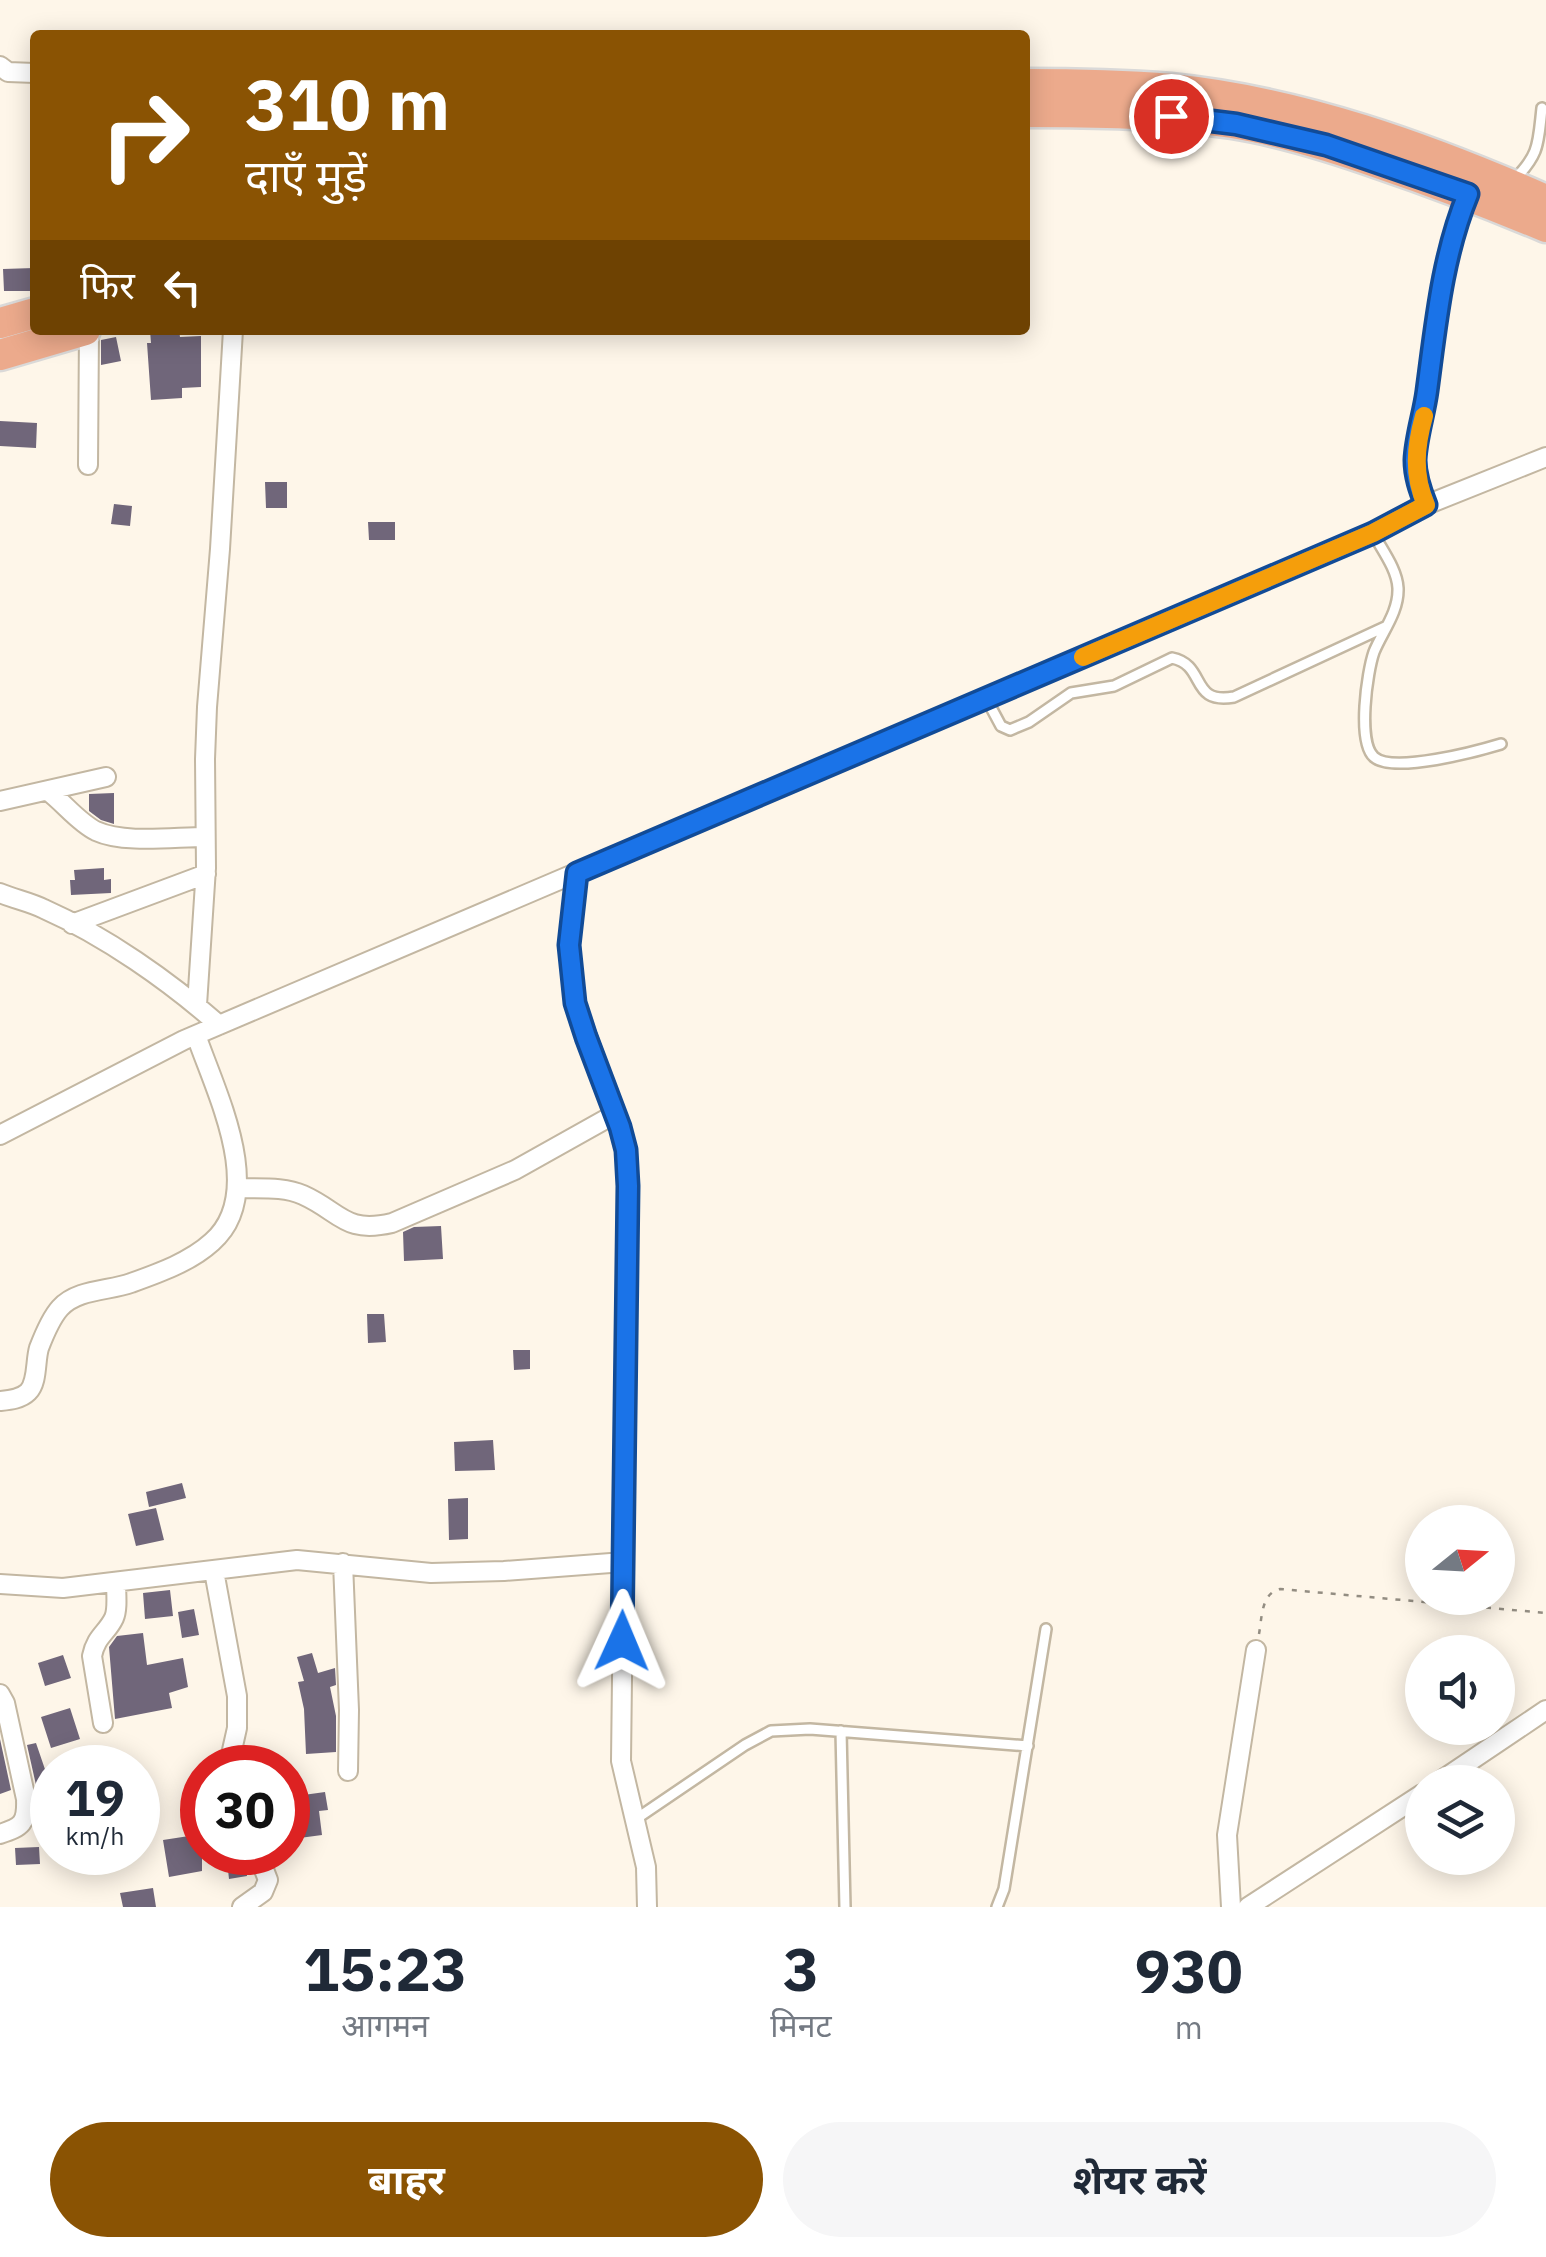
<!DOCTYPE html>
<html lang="hi">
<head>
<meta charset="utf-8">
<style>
	body { margin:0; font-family:"IBM Plex Sans","Noto Sans Devanagari",sans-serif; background:#f6f6f7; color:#1f2937; height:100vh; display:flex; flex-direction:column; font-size:38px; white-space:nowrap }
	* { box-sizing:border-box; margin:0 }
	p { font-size:32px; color:#747a83 }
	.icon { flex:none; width:55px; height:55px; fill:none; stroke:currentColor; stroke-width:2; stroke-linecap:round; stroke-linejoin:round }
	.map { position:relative; height:1907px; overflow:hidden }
	.drawer { display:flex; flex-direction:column; background:#fff; flex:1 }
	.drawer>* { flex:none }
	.hud { position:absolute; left:30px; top:30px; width:1000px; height:305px; border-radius:10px; box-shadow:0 5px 25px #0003; background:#8a5303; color:#fff; overflow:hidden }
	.needle { width:65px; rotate:72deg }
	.controls { position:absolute; left:1405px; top:1505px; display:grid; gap:20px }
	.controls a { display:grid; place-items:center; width:110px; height:110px; border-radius:50%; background:#fff; box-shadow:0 5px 25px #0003; font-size:50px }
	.speed { position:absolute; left:30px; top:1745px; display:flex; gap:20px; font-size:50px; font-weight:700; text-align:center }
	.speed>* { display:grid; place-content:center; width:130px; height:130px; border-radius:50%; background:#fff; box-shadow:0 5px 25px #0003; line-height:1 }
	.speed small { font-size:25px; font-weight:400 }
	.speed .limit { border:15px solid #d22; background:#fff; color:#111 }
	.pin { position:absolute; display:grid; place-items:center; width:85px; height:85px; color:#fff; margin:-42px; border:5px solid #fff; border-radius:50%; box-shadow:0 2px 10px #0007 }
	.me { position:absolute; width:110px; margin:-55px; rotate:1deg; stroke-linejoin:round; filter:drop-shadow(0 0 8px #0008) }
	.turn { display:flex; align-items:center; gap:35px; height:210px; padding:0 50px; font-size:45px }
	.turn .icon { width:130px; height:130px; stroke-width:2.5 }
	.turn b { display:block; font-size:70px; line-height:85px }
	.then { display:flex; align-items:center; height:95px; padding:0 50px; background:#0003; gap:20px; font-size:38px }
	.eta { display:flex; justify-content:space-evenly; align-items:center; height:170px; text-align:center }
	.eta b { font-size:60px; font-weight:700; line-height:70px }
	.primary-button { display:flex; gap:20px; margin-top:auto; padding:20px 50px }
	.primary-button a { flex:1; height:115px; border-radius:60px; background:#8a5303; color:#fff; font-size:40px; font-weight:700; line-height:115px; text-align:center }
	.primary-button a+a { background:#f6f6f7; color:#1f2937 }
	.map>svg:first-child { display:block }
</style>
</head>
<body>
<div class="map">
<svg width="1546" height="1907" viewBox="0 0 1546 1907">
	<rect width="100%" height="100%" fill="#fef6e9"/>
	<!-- building -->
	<path fill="#70667a" d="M34,268v23h-30l-1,-22z
		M150,330h29l1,7 21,-1v51l-19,1v10l-31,2 -4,-57h4z
		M116,337l5,24 -20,4v-25z
		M0,421l37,2 -1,25 -36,-2z
		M265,482h22v26h-21z
		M114,504l18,2 -2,20 -19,-2z
		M368,522h27v18h-26z
		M114,793v31l-13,-4 -12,-9v-17z
		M104,868v12l7,-1v14l-40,2 -1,-15h5l-1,-10z
		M441,1226l2,33 -39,2 -1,-29 11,-5z
		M367,1314h17l2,28 -18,1z
		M513,1350h17v19l-16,1z
		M493,1440l2,30 -40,1 -1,-29z
		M182,1483l4,15 -37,9 -3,-15z
		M468,1498v41l-19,1 -1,-41z
		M156,1508l8,32 -28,6 -8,-32z
		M170,1590l3,26 -28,3 -2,-26z
		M194,1609l5,26 -17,3 -4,-26z
		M143,1633l4,32 36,-7 5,29 -19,6 3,15 -57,11 -6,-72 8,-11z
		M312,1653l6,20 17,-5 1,17 -6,2 6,29v36l-30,2 -2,-45 -6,-27 6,-1 -7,-24z
		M63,1655l8,23 -26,8 -7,-23z
		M70,1708l10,31 -29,9 -10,-31z
		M0,1739l11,51 -11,4z
		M36,1743l13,38 -13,4 -9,-40z
		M325,1792l3,18 -9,1 3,24 -30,4 -3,-42z
		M202,1834v37l-33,6 -6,-37z
		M39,1847l1,17 -24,1 -1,-17z
		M226,1852h11l9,15 1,9 -18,3z
		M153,1888l3,19h-33l-3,-14z"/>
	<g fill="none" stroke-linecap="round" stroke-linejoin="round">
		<!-- service casing -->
		<g stroke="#c3b7a2" stroke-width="14">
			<path id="service" d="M1513,181c27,-27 25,-37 29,-73
				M1373,533c9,17 24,36 25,55 1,24 -16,44 -24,64 -7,20 -17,90 0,105 19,17 104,-6 127,-13
				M986,698l15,28 9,4 19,-8 42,-29 43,-7 58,-28c35,7 17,47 62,39l153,-71
				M841,1731l4,176
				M636,1819l109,-74 26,-14 39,-2 218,17
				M997,1907l7,-18 42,-260"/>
		</g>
		<!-- minor casing -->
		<g stroke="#c3b7a2" stroke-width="22">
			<path id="minor" d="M0,66l8,6 27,1
				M88,465l1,-135
				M1426,505c-6,-15 -11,-29 -11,-45 1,-23 9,-46 12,-69 9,-67 14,-134 41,-197
				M48,791c16,12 30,31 48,40 28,13 78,6 109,6
				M0,801l106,-24
				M577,873l-8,72 6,58 45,124 6,23 2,36 -7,575 25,106 1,40
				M0,893c14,6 30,9 44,16 61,27 125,72 175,116
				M72,924l134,-50
				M197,1005l9,-137 -1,-109 2,-52 13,-158 13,-219
				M0,1135l184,-95 1189,-507 53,-28 120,-48
				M238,1188c21,1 45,-2 65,7 38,17 41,39 89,28l123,-53 100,-56
				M0,1401c10,-1 21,-2 28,-9 10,-10 7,-31 11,-44 5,-13 12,-30 21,-40 17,-19 49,-17 71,-25 28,-10 59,-21 81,-41 56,-49 3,-151 -16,-207
				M343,1563l6,147 -1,61
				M214,1571l23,125v32l-9,40
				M0,1584l63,4 234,-28 134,13 73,-2 120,-9
				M103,1723l-11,-67c4,-20 15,-23 22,-38 4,-9 2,-25 2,-36
				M1439,1782l107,-72
				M0,1834c22,-7 27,-11 26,-35l-21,-96 -5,-9
				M242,1907l21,-15 5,-12 -5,-13 -14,-15
				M1231,1907l-4,-72 29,-185
				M1248,1907l174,-113"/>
		</g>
		<!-- trunk casing -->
		<g stroke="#dad9d8" stroke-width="35">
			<path id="trunk" d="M1025,84c49,0 97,1 146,5 130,13 256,59 375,111
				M1025,112c69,0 139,1 207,11 51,8 101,24 149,41 56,19 110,40 165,63
				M0,323l35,-10
				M0,355l85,-25"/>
		</g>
		<!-- path -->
		<path stroke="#938d82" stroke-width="2.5" stroke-dasharray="5 8" stroke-linecap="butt" d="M1259,1634c3,-16 2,-41 21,-45l266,24"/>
		<!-- service -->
		<use href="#service" stroke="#fff" stroke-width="9"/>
		<!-- minor -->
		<use href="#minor" stroke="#fff" stroke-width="18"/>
		<!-- trunk -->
		<use href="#trunk" stroke="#ecaa8c" stroke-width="30"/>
	</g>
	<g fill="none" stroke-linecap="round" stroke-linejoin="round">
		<!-- route casing -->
		<g stroke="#114b97" stroke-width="25">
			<path id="route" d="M622,1641l6,-455 -2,-36 -6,-23 -34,-90 -11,-34 -6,-58 8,-72 796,-340 53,-28c-6,-15 -11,-29 -11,-45 1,-23 9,-46 12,-69 9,-67 15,-134 41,-197l-142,-49 -90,-21 -65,-8"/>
		</g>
		<!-- route -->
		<use href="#route" stroke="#1a73e8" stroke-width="18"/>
		<!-- slow -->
		<path stroke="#f59e0b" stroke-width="18" d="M1083,657l290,-124 53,-28c-13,-30 -11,-57 -2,-89"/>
	</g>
</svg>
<div class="controls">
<a><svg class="needle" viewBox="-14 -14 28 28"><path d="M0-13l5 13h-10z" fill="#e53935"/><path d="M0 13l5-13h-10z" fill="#747a83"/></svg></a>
<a><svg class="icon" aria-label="sound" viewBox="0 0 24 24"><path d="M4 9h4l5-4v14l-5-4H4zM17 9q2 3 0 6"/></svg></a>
<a><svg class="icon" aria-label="layers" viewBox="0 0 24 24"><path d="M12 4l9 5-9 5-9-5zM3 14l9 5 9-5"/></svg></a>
</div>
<div class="speed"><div>19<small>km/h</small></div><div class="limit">30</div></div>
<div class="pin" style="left:1171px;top:116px;background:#d93025"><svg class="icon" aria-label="arrive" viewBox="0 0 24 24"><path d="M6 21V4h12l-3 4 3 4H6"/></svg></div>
<svg class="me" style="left:622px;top:1641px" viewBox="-20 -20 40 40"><path d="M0-17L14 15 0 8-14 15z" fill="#1a73e8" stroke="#fff" stroke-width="4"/></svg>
<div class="hud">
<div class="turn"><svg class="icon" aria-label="right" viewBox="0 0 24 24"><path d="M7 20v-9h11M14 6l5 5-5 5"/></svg><div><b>310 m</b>दाएँ मुड़ें</div></div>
<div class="then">फिर<svg class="icon" aria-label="left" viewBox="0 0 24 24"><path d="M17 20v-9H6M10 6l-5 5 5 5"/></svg></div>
</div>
</div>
<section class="drawer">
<div class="eta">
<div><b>15:23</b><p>आगमन</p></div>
<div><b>3</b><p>मिनट</p></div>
<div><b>930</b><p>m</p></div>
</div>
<div class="primary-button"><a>बाहर</a><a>शेयर करें</a></div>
</section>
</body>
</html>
